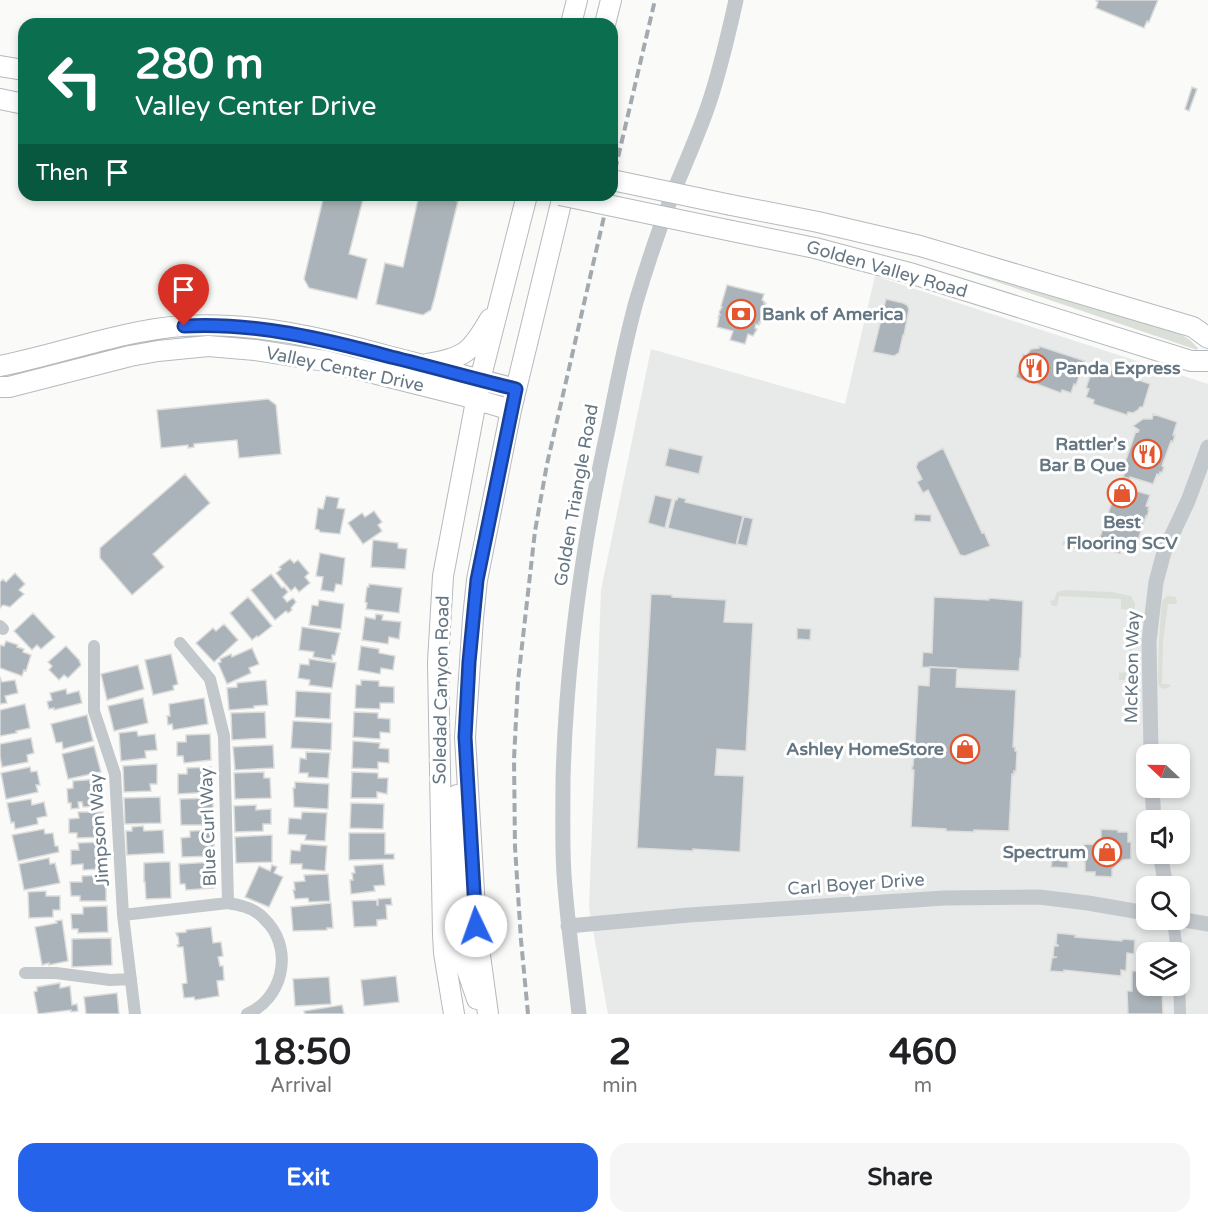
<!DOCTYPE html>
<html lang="en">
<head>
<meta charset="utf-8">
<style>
	body { margin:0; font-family:"Varela Round",sans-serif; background:#f6f6f6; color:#202124; height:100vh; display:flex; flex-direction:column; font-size:22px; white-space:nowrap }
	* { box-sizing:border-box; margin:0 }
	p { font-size:20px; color:#757577 }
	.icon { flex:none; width:33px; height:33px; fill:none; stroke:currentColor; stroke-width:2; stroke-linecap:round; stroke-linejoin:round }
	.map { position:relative; height:1014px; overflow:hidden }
	.sheet { display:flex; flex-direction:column; background:#fff; flex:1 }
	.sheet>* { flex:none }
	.banner { position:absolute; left:18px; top:18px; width:600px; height:183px; border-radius:18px; box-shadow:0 3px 9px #0003; background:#0b6e4f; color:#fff; overflow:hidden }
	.needle { width:39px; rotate:292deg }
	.fabs { position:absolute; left:1136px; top:744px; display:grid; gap:12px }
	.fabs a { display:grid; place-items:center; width:54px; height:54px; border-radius:12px; background:#fff; box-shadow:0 3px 9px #0003; font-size:30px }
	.pin { position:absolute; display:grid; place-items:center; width:51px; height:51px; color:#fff; margin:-62px -26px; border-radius:50% 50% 50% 0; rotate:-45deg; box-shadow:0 0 6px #0007 }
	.pin .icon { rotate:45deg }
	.me { position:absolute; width:66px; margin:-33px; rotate:357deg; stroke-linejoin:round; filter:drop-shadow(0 0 4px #0008) }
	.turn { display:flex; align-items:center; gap:21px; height:126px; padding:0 18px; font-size:27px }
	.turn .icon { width:78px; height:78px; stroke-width:2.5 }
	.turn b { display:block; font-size:42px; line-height:51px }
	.then { display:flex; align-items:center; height:57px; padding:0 18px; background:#0003; gap:12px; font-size:22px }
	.eta { display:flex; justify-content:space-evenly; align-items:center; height:102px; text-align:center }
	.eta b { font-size:36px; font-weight:800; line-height:42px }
	.button { display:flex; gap:12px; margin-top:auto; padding:12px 18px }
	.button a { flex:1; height:69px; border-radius:18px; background:#2563eb; color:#fff; font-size:24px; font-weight:800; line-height:69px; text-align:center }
	.button a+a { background:#f6f6f6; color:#202124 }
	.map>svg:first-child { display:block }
</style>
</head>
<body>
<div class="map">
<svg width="1208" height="1014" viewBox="0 0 1208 1014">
	<rect width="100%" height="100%" fill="#fafaf8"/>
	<!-- built -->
	<path fill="#e8e9e9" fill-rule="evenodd" d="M875,276l333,108v630h-600l-19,-106 12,-318 50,-241 194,55zM1146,754h33v34h-33zM1146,820h33v34h-33zM1146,886h33v34h-33zM1146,952h33v34h-33z"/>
	<!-- green -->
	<path fill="#dadfd7" d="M960,267l217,65 13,8 8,8 -1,2 -238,-81z
		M1065,590l47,2 19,4 4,8 -4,64 -2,10 -4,2h-6v-7l9,-1 2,-62 -9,-1v-10l-62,-3 -2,10h-5l-2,-5 4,-1 3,-8z
		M1167,596l9,1 1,7h-9l-5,37 -1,43h7l2,2 -6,3 -5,-2 -2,-4 1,-42 2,-28 1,-12z"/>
	<!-- building -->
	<path fill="#aab3b9" stroke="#dcdcda" stroke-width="1.5" d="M1097,0h61l-9,22 -2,-1 -3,7 -48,-20 2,-6 -2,-1z
		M1192,87l5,2 -8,22 -4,-2z
		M324,195h40l-15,59 18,5 -10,40 -48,-11 -5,-9z
		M419,195h12l27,6 -23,95 -4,14 -8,5 -47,-11 9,-41 18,4z
		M727,285l37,9 -2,6 2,1v2h2l-6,20 -1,-1v3l-3,-1 -1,4 2,1 -4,7 -5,-2 -3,10 -15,-4 3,-9 -16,-4 2,-9h-1l1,-3h1l-1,-3 3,-5 -1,-1z
		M886,299l17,4 4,2 2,4 -5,26h-1l-4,18 -5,3 -21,-4z
		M1039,346l46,15 -9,24 -2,-1 -3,9 -9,-3 -1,3 -27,-10 -10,-2 -8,-4 7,-23 3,1 5,-6 8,-1z
		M1094,364l56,20 -7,23h-3l-2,3 -5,3 -5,-1 -1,3 -34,-11 1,-4 -8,-3 3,-8 -3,-1z
		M268,399l8,6 5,49 -42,4 -2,-18 -43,4v3l-6,1v-3l-27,3 -4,-38z
		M1153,414l24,8 -4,13h2l-2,7 -2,-1 -9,25 2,1 -2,6 -2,-1 -1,3 -2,-1 -4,10 -23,-7v2l-7,-2 1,-2 -3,-1 15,-43 2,1 1,-2 -6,-4 10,-7h9z
		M669,448l34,8 -4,18 -34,-8z
		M943,448l39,85 2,-1 6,14 -25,10 -5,-1 -32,-65 -5,3 -6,-11 5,-3 -6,-12 2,-5z
		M185,474l25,29 -57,51 11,13 -32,28 -32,-37v-10z
		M1117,482l14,5 -1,2 20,6 -4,11 3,1 -1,3h1l-2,7 -1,-1 -10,30 -3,-1 -2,4 -5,3 -5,-1 -1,3 -23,-8 17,-50h-1z
		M655,495l17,4 -7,29 -17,-5z
		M326,496l13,2 -2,10 8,1 -5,25 -20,-2 -1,-2 -4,-1 3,-21 5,1z
		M678,497l8,2 -1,3 58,14 -7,29 -68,-17 7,-28h2z
		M374,511l8,11 -4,3 4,6 -19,13 -15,-21 14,-10 3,4z
		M915,514l16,1v7l-17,-1z
		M744,516l9,3 -6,27 -10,-2z
		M1066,537l15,6 -2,6 -16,-5z
		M373,540l25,3v5l9,1 -2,20 -34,-2z
		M320,553l25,5 -3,27 -6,-1 -2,8 -13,-2 2,-13 -7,-1z
		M290,559l4,4 4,-3 11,13 -4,4 5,6 -11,9 -4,-5 -4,4 -15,-18 5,-4 -2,-2z
		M15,573l10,11 -6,6 5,4 -14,13 -7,-2 -3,3v-26l3,-3 3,3z
		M271,574l11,14 2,-1 4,5 -5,5 4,5 6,-4 3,4 -5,6 1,2 -4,3 -2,-2 -11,9 -24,-30z
		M369,584l33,4 -3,25 -33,-4 1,-6 -2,-1 2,-15h2z
		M651,594l21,1v2l54,3 -2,22 29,1 -7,128 -29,-2 -2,26 29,1 -4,76 -47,-3v2l-56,-3z
		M248,597l24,29 -14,11 -1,-1 -5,4 -22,-27z
		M934,597l55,3v-2l34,3 -2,57h-1l-1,13 -97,-4 1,-15 9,1z
		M319,600l25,4 -3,25 -32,-4 3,-20 6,1z
		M33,613l22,24 -14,12 -4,-4 -5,5 -18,-19z
		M376,614l7,1 -1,5 19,2 -2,17 -10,-2 -1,7 -26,-4 3,-23 10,2z
		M224,624l14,16 -24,22 -18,-19 17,-15 3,3z
		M302,627l38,6 -5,22h-3v5l-19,-3 1,-5 -15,-2z
		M797,628l14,1 -1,11 -13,-1z
		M6,641l12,4 -1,2 7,2 -1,3 8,3 -5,16 -2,-1 -2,6 -22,-8v-23l4,1z
		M66,646l13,14 2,5 -13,13 -4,-3 -5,5 -10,-10 3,-4 -4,-4z
		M361,646l18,3v4l16,3 -2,14 -12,-2 -1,6 -22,-4z
		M252,648l7,16 -10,4 2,5 -24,11 -9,-21 3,-1 -1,-3 11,-5 1,3z
		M171,654l7,30 -5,2 1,4 -21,5 -8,-35z
		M309,659l27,4 -4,25 -23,-3 1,-5 -12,-2 2,-14 9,1z
		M138,665l6,24 -37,11 -6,-26z
		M930,667l27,1 -1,19 60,3 -3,57h2v4h2l-1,21 -2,-1v4l-2,-1 -3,57 -35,-1v2l-28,-1v-2l-35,-2 3,-57h-2v-4h1l1,-21h-1v-3h2l3,-57 11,1z
		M0,677l2,5 13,-2 3,13 -13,3 2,7 -7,1z
		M266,680l2,25 -14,1v2l-25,2 -2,-22 10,-1v-4z
		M361,680l18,1v5l15,1v16h-14v6l-25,-1 1,-23h5z
		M66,689l1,5 12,-3 3,12 -28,7v-2l-5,1 -2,-7 5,-2 -2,-7z
		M296,691l35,2 -1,26 -35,-2z
		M143,698l5,25 -34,8 -6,-25z
		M204,698l4,26 -35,6 -1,-6 -4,1 -1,-9h3l-1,-12z
		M25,704l5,24 -14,3 1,2 -17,3v-26z
		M265,712l1,26 -34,2 -1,-27z
		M354,712l24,1v5l12,1v14l-10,-1v7l-27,-2z
		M87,715l6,26 -30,8 -1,-7 -6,1 -5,-19z
		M293,721l39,2 -1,27 -40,-2z
		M137,731l1,5 17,-2 2,16 -12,1 1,7 -25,3 -2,-28z
		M210,734l1,26 -27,3 -1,-7h-6v-14h9v-7z
		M31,738l3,15 -7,2 1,7 -26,5 -2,-11v-12z
		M353,741l27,2 -1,5 10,1v14l-11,-1v7l-26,-1z
		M273,745l1,23 -39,2 -2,-23z
		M94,746l7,26 -33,7 -6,-25z
		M306,752l24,1 -2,25 -20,-1v-4h-9l1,-15 6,1z
		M157,764v20h-7l1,7 -27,1 -1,-26z
		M30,767l1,5 6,-1 3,14h-4l2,7 -32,7 -5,-26z
		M211,767v25l-33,2v-20h9v-6z
		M264,772v6h6l1,20 -36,1 -1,-26z
		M352,772l26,1v5h10l-1,16 -10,-2v6h-26z
		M99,779l3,27 -19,1 -1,-5h-4l1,6 -8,1v-6h-3l-1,-14 6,-1v-7z
		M295,782l34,2 -1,25 -34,-2 -1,-19h2z
		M160,797l1,26 -36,1 -1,-26z
		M213,798v27h-32l-1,-26z
		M31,799l1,6 12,-3 3,14 -10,2 1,6 -23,5 -1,-7 -3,1 -4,-20z
		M351,803l33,1 -1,25 -33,-1z
		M256,805v5l15,-1v15h-8v7l-28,1 -1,-26z
		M78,812h25l1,25 -27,1v-5h-8v-14l10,-1z
		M302,812l25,1 -2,28 -20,-1 1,-5 -18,-1 1,-16 12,1z
		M143,826l1,5 19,-1 1,23 -37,2 -1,-24h6v-4z
		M44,829l1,5 8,-1 2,13h3l1,6 -41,9 -6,-26z
		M1101,829l17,1v2h10v10h3v17l-8,1 -11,9v8l-17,-1v-4h-10v-10h-2l1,-18 17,1z
		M214,830v26l-32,1 -1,-19 9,-1v-6z
		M349,833h36v21h9v5l-45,1z
		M272,835v27l-36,1 -1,-26z
		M102,842l2,20 -1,2h-3l1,5 -18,1v-6l-12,1v-15h8l-1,-7z
		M301,844l26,2 -2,25 -23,-2v-5h-12l1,-14 9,1z
		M49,858l1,6 5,-1 5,20 -36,7 -5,-26z
		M1052,860l16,1v7l-17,-1z
		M163,862h7l1,36 -25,1 -1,-17h-1v-19z
		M214,862l2,21 -2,5 -28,2 -1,-6h-5l-1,-20z
		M383,864l2,21 -11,1 1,5 -24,3 -1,-14h3l-1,-7h3l-1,-7z
		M272,865l5,2 -3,6 9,4 -14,30 -24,-10 14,-31 11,5z
		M328,874l2,27 -21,1 -1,-4 -13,1 -2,-9h2l-1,-8 11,-1 -1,-6z
		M106,875v26h-26v-5h-9l-1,-14h12v-6z
		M46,891v5h14v14h-7v7l-24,1 -1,-26z
		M391,898l1,7h-6l1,14 -10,1v6l-23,1 -2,-26 25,-1v5h1v-6z
		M331,903l2,25h-6v2l-34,1 -2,-24z
		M107,906l1,26 -30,1v-4h-6l-1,-15h12v-7z
		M62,920l6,41 -19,4v-2l-7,2 -7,-38 22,-4 -1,-2z
		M211,927l2,16 8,-1 2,14 -5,1 2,9h3l1,14 -7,1 2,15 -24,4 -1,-3 -10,1 -2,-14 5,-1 -4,-36h-5l-1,-2 2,-1 -1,-8h-1l-1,-3 10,-1v-2z
		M1057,933l19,2 -1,2 47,4v-2l13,1 -1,14 -7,-1 -1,18 -5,-1v6l-57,-6v2l-14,-1 2,-13 5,-1h-4l1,-11h4v-1l-2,-1z
		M111,938l1,27 -40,2v-28z
		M1146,969v17h16l1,28h-35l-1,-23h5v-20h13z
		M396,976l3,26 -35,4 -3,-26z
		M329,977l2,27 -36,2 -2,-27z
		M60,983v5l10,-2 2,19 5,-1 1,7 -7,1v-2l-33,4 -4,-21v-1l3,-1v-4z
		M117,993l2,21h-33l-2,-17z
		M342,1005l2,9h-39l-1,-3z"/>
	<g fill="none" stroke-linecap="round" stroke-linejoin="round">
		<!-- primary casing -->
		<g stroke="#b5babe" stroke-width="22">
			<path id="primary" d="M571,24l6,-24
				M605,24l6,-24
				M0,66l24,4
				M0,99l24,5
				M731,205l87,17 102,24 273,81 15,11
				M732,231l83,17 98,26 278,87h17
				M427,364c38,-6 44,-12 63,-45
				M0,366c61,-12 119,-35 182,-40 69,-5 140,12 206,30 43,11 85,22 128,33
				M0,387h9l121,-31 28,-5 50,-5 47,4 70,11 136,34 50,15
				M443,934l11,7 7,11 16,47
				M454,940l3,-29 -2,-33 2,-83
				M454,1014l-10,-61 -1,-19 -5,-272 5,-86 37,-196 47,-185
				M488,1014l-12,-88 -11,-189 8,-119 4,-38 34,-170 52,-215"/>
		</g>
		<!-- minor -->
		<path stroke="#c3c8cc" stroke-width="12" d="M0,626l3,3
			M180,643l30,36 14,57 4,167c11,2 22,4 31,11 4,3 7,7 10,10 24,29 13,75 -22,90
			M94,646v65l21,63 8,141 12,99
			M123,915l105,-12
			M1173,920l4,32
			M25,973h31l54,7 21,-1
			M1179,973l1,41"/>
		<!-- tertiary -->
		<path stroke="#c3c8cc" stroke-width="15" d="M1151,754l-2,-113 7,-59 8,-30 24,-51 20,-54
			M1152,788l2,32
			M1160,854l6,32
			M1179,919l29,5
			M568,926l121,-11 255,-17 95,-1 49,6 58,10
			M579,1014c-5,-47 -12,-93 -15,-140 -2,-31 -1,-63 -1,-94 3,-120 20,-239 46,-356 8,-41 16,-82 27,-122 11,-37 23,-73 37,-109 12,-29 25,-58 35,-87 12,-35 20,-70 28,-106"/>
		<!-- primary -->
		<use href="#primary" stroke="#fff" stroke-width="20"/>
		<!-- rail -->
		<path stroke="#a2aab0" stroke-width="4" stroke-dasharray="9 4.5" stroke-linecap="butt" d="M612,183l43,-183
			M528,1014l-7,-74 -6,-93 -1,-88 4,-78 17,-150 12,-67 62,-269"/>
		<!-- primary-bridge casing -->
		<g stroke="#b5babe" stroke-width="22" stroke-linecap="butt">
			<path id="primary-bridge" d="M612,180l119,25
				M560,195l172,36"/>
		</g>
		<!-- primary-bridge -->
		<use href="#primary-bridge" stroke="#fff" stroke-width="20"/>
	</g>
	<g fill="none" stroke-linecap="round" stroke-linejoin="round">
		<!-- route casing -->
		<g stroke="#184099" stroke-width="15">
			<path id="route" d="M184,326c70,-4 140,13 207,31 42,10 83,22 125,32l-39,191 -8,82 -4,75 11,189"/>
		</g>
		<!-- route -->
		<use href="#route" stroke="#2563eb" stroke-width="10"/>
	</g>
	<!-- icons -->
	<defs>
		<g id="bank-ring" transform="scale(1.5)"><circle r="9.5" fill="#fff" stroke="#e4572e" stroke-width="1.5"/><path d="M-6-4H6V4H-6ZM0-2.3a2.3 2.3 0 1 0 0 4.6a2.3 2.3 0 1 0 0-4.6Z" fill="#e4572e"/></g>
		<g id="restaurant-ring" transform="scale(1.5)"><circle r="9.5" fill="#fff" stroke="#e4572e" stroke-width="1.5"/><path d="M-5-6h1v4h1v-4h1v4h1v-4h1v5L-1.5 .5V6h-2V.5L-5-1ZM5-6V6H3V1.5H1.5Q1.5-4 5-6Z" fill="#e4572e"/></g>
		<g id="shop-ring" transform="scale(1.5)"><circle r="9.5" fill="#fff" stroke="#e4572e" stroke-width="1.5"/><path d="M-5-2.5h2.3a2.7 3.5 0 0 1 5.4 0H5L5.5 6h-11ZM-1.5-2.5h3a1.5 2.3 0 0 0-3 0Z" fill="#e4572e"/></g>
	</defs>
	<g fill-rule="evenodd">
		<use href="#bank-ring" x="741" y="314"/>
		<use href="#restaurant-ring" x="1034" y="368"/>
		<use href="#restaurant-ring" x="1147" y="454"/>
		<use href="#shop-ring" x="1122" y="493"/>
		<use href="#shop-ring" x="965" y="749"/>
		<use href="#shop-ring" x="1107" y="852"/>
	</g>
	<g text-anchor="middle" stroke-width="6" stroke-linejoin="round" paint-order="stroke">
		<!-- street labels -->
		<g font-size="18" fill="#657683" stroke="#fff">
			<text transform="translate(887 269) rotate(16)" y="6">Golden Valley Road</text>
			<text transform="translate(345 369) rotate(12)" y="6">Valley Center Drive</text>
			<text transform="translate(576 495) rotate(-80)" y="6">Golden Triangle Road</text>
			<text transform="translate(1132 667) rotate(-89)" y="6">McKeon Way</text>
			<text transform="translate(441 690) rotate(-89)" y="6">Soledad Canyon Road</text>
			<text transform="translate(208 827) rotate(-92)" y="6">Blue Curl Way</text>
			<text transform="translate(99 830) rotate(-94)" y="6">Jimpson Way</text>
			<text transform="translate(856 884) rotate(-4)" y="6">Carl Boyer Drive</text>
		</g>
		<!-- poi labels -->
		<g font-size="18" font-weight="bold" fill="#657683" stroke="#fff" text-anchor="end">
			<text x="762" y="320" text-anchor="start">Bank of America</text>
			<text x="1055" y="374" text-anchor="start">Panda Express</text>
			<text x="1126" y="450">Rattler's<tspan x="1126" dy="21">Bar B Que</tspan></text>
			<text x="1122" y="528" text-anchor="middle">Best<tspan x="1122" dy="21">Flooring SCV</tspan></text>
			<text x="944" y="755">Ashley HomeStore</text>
			<text x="1086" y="858">Spectrum</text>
		</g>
	</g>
</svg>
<div class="fabs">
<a><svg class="needle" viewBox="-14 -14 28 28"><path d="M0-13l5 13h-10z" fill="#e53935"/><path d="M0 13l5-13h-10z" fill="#757577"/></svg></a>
<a><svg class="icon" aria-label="sound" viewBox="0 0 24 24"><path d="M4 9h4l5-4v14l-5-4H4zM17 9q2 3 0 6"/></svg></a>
<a><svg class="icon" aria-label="search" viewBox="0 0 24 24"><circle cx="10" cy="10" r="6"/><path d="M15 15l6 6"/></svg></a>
<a><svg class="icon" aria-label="layers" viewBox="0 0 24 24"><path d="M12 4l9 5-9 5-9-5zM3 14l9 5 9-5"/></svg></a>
</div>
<div class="pin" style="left:184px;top:326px;background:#d93025"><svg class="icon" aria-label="arrive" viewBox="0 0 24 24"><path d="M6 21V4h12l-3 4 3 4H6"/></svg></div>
<svg class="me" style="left:476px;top:926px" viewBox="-20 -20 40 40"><circle r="19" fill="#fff"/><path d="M0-13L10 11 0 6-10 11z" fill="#2563eb"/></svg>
<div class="banner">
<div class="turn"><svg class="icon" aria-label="left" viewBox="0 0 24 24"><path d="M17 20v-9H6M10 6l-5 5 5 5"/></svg><div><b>280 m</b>Valley Center Drive</div></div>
<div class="then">Then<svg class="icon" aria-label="arrive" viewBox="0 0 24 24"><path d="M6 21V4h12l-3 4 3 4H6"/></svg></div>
</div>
</div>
<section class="sheet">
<div class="eta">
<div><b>18:50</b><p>Arrival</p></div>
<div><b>2</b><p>min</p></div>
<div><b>460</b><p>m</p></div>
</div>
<div class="button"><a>Exit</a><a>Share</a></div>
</section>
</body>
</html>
